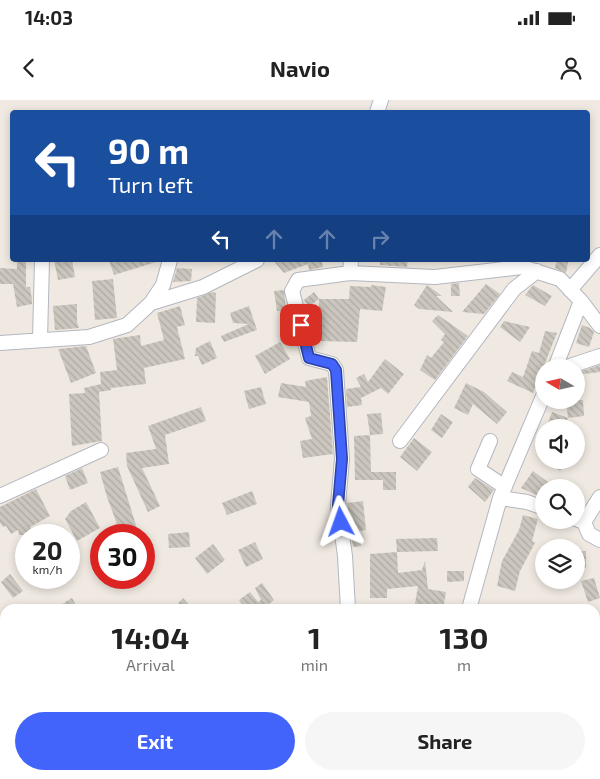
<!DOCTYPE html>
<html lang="en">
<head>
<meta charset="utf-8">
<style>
	body { margin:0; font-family:"Exo 2",sans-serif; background:#f6f6f6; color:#222; height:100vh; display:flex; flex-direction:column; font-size:19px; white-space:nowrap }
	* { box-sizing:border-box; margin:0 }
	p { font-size:16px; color:#767676 }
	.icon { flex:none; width:28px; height:28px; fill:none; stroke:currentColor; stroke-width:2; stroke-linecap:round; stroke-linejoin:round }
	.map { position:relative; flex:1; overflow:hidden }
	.drawer { position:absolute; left:0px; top:504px; width:600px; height:176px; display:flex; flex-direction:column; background:#fff; border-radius:15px 15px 0 0; box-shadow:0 2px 8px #0003 }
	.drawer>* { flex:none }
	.banner { position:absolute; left:10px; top:10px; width:580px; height:152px; border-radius:5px; box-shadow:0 2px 8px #0003; background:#1a4fa0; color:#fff; overflow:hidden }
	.needle { width:32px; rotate:279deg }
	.buttons { position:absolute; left:535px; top:259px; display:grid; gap:10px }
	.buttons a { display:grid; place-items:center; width:50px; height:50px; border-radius:50%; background:#fff; box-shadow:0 2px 8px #0003; font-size:25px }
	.speed { position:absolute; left:15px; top:424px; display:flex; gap:10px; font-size:25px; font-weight:700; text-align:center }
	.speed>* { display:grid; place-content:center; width:65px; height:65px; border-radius:50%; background:#fff; box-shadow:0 2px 8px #0003; line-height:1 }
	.speed small { font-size:12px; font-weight:400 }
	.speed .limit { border:8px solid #d22; background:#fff; color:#111 }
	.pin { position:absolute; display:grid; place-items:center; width:42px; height:42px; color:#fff; margin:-21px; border-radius:10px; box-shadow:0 2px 8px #0006 }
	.me { position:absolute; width:55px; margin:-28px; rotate:356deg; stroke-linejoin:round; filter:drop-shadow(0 0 4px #0008) }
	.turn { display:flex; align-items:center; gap:18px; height:105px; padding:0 15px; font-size:22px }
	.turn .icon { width:65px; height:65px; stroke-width:2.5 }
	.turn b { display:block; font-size:35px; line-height:42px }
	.lanes { display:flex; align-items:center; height:48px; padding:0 15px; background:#0003; justify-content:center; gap:25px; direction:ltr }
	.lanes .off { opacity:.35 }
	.eta { display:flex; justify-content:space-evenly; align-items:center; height:85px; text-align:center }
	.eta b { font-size:30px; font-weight:700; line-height:35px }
	.button { display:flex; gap:10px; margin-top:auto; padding:10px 15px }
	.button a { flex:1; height:58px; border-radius:30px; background:#4264fb; color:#fff; font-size:20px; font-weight:700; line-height:58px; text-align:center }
	.button a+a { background:#f6f6f6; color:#222 }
	.status { display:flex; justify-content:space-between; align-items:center; height:35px; padding:0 25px; background:#fff; direction:ltr }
	.status svg { height:14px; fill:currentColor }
	header { display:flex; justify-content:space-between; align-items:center; height:65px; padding:0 15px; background:#fff; font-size:22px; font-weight:700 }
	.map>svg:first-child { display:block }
</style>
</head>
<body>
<div class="status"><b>14:03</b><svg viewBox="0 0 49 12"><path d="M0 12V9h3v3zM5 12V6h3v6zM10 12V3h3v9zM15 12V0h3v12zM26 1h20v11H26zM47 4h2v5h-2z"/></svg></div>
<header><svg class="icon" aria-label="back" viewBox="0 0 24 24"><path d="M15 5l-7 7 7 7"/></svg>Navio<svg class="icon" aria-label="person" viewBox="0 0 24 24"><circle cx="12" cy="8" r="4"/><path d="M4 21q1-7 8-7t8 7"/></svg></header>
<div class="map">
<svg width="600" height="679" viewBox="0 0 600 679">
	<defs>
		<pattern id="building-back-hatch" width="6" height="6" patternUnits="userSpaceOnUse" patternTransform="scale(1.25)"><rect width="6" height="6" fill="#cbc7bf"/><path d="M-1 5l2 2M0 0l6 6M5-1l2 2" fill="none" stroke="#afaba4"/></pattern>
	</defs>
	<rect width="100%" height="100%" fill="#efe9e1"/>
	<!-- building -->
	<path fill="url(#building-back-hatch)" d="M17,160h9v27h4l2,13v4l-15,3 -4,-23h-13v-16l17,1z
		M54,160h18l3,17 -17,3z
		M109,160h47v2l-42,13z
		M273,160h48l2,7 -14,3 -1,-6 -24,9z
		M380,160h28l-1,7 -27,-2z
		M557,160l11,2 -2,11 -11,-5z
		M177,168l15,1 -1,12 -18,1z
		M113,179l4,39 -22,2 -3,-39z
		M459,183l1,13h-9v-12z
		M486,184l14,10 -16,20 -22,-2z
		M371,185l15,2 -4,24 -22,-2 -3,33 -38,-1v-42h30l1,-13 21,1z
		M427,185l15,11h-6l17,16 -34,-3 -5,-4z
		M533,185l19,11 -7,10 -20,-11z
		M284,190l2,20 -9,1 -3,-20z
		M212,192l4,1 -1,30 -19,-1 1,-24z
		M314,192l5,7 -10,7 -5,-6z
		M77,204v18l2,6 -24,2 -2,-24z
		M180,206l5,19 -8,2 8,32 -41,9 2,16 -35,4v2l-12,2 3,49 -30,5 -3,-52 16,-1 -1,-5 17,-4 -1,-12 17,-2 -4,-31 27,-4 1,11 23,-6 -7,-27z
		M249,206l8,24 -33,12 -3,-6 28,-12 -16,-1 -3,-10z
		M438,215l30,21 -33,44 -15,-10 7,-15 4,3 13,-16 -3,-2 4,-6 -13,-13z
		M504,221l26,6 -10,15 -20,-15z
		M582,225l8,3 4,4 -5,15 -13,-4z
		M545,231l12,2 -24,60 -26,-12 5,-9 11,5 9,-26 7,2z
		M210,241l7,17 -15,7 -4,-9h-3l1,-8z
		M280,242l10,17 -25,15 -10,-18z
		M86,246l10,27 -25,10 -13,-34z
		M385,259l19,15 -16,20 -7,-6 -20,10 1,7 -15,2 -1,-18 15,-2 -5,-9 8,-4 4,8z
		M600,265v7l-24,3v-2z
		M327,277l6,77 -30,4 -3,-17 12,-2 -7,-21 6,-2 -2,-14 -31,-5 3,-14 25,4 -1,-6z
		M466,283l18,9 23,20 -10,12 -24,-20 -5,11 -14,-7z
		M261,287l5,17 -17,5 -5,-18z
		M566,300h17l1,16 -16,2z
		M201,307l5,14 -41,14 4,29 -27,4 18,38 -12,6 -21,-46 -1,-13 30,-4 -8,-23z
		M552,312l16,6 -4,10h-18z
		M381,313l2,21 -13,1 -3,-21z
		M441,314l12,8 -11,16 -11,-8z
		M370,335l1,37h25v18h-13v-10h-28l-1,-44z
		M414,338l18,14 -15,19 -17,-14z
		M545,360h23l-8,11z
		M118,367l21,68h-18l-14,-38 -7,-25z
		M82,368l6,15 -18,7 -5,-14z
		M533,371l23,17h-12l-2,10 -21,-10z
		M475,378l19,12 -9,12 -17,-15z
		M36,389l14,27 -20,11 3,8h-14l-1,-5 -7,4 -5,-8 -3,1 -3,-4v-16z
		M252,391l5,13 -30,11 -5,-12z
		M363,401l3,29 -6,1 1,15 -8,1 -6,-44z
		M86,402l14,26 -23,13 -12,-22 6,-8z
		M523,415l15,4 -6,22 3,2 -15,28 -5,20 -18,-5 5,-25 17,-31z
		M189,432l1,15 -21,1 -1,-14z
		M437,438l1,13 -41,1 -1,-13z
		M255,442l8,17 -17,8 -8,-17z
		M213,444l12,16 -18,14 -12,-16z
		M69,448l10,9 -10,12z
		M576,451h10v17h-10z
		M397,452l1,21 24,-3 3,-9 3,28 18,3 -3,17h-29l4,-23 -31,3v9h-17v-44z
		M447,471h17v10l-17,1z
		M10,474l13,17 -10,7 -12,-16z
		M594,478l6,20 -12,4 -7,-21z
		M262,483l12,17 -11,9h-18l-6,-9 11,-8 8,10 3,-2 -6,-12z
		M72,498l6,11h-24z
		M183,498l10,11h-20z"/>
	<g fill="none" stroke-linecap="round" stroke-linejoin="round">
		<!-- minor casing -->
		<g stroke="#b4b7c1" stroke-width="16">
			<path id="minor" d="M377,12l4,-12
				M350,173l85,4 87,-10 38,12 21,22 -26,67
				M570,190l30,-35
				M581,201l19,25
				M151,203l52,-16 54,-27
				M40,240l2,-80
				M0,243l89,-6 38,-12 24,-22 12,-18 7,-25
				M564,268l36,-12
				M400,341l114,-152 23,-18
				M490,341l-12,28 27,18
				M0,396l101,-46
				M500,398l27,4 17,6
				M576,419l8,3 16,-25
				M584,422l5,12 11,6
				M348,509l-3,-53 -7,-51 4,-46 -6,-89 -4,-6 -23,-6 -17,-67 6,-11 52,-7 1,-13
				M469,509l31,-111 44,-104
				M0,584l5,3
				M557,675l21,4
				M100,678l4,-3
				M188,679l4,-4
				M351,679l34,-4"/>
		</g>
		<!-- minor -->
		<use href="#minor" stroke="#fff" stroke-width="14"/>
	</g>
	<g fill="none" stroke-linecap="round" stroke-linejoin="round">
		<!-- route casing -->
		<g stroke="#2b41a3" stroke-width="12">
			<path id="route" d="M301,225l8,33 23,6 4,6 6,89 -4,46 3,17"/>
		</g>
		<!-- route -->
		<use href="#route" stroke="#4264fb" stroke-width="9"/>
	</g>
</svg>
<div class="buttons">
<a><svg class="needle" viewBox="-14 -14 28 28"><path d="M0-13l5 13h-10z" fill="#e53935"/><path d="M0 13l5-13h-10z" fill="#767676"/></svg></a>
<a><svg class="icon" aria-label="sound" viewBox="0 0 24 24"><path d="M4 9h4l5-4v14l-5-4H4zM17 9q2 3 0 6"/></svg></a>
<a><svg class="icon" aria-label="search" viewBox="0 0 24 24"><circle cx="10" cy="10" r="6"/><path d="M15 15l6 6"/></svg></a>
<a><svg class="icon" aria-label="layers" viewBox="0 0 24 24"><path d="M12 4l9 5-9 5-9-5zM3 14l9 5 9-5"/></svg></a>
</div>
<div class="speed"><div>20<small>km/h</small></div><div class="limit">30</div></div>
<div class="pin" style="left:301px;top:225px;background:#d93025"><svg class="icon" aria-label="arrive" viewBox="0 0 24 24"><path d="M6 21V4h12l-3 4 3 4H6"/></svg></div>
<svg class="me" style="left:341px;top:422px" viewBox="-20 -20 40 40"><path d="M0-17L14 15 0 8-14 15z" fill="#4264fb" stroke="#fff" stroke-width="4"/></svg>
<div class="banner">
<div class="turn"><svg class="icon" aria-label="left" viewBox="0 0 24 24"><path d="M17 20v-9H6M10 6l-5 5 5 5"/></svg><div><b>90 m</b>Turn left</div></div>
<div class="lanes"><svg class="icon" aria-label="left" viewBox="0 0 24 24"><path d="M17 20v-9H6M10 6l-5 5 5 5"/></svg><svg class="icon off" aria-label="ahead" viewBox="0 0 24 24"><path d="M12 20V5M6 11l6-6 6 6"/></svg><svg class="icon off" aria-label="ahead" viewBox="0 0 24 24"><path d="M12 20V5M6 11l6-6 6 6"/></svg><svg class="icon off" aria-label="right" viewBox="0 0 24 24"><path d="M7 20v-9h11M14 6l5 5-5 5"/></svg></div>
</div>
<section class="drawer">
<div class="eta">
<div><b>14:04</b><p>Arrival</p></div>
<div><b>1</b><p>min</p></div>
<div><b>130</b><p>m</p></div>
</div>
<div class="button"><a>Exit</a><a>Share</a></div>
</section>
</div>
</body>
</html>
